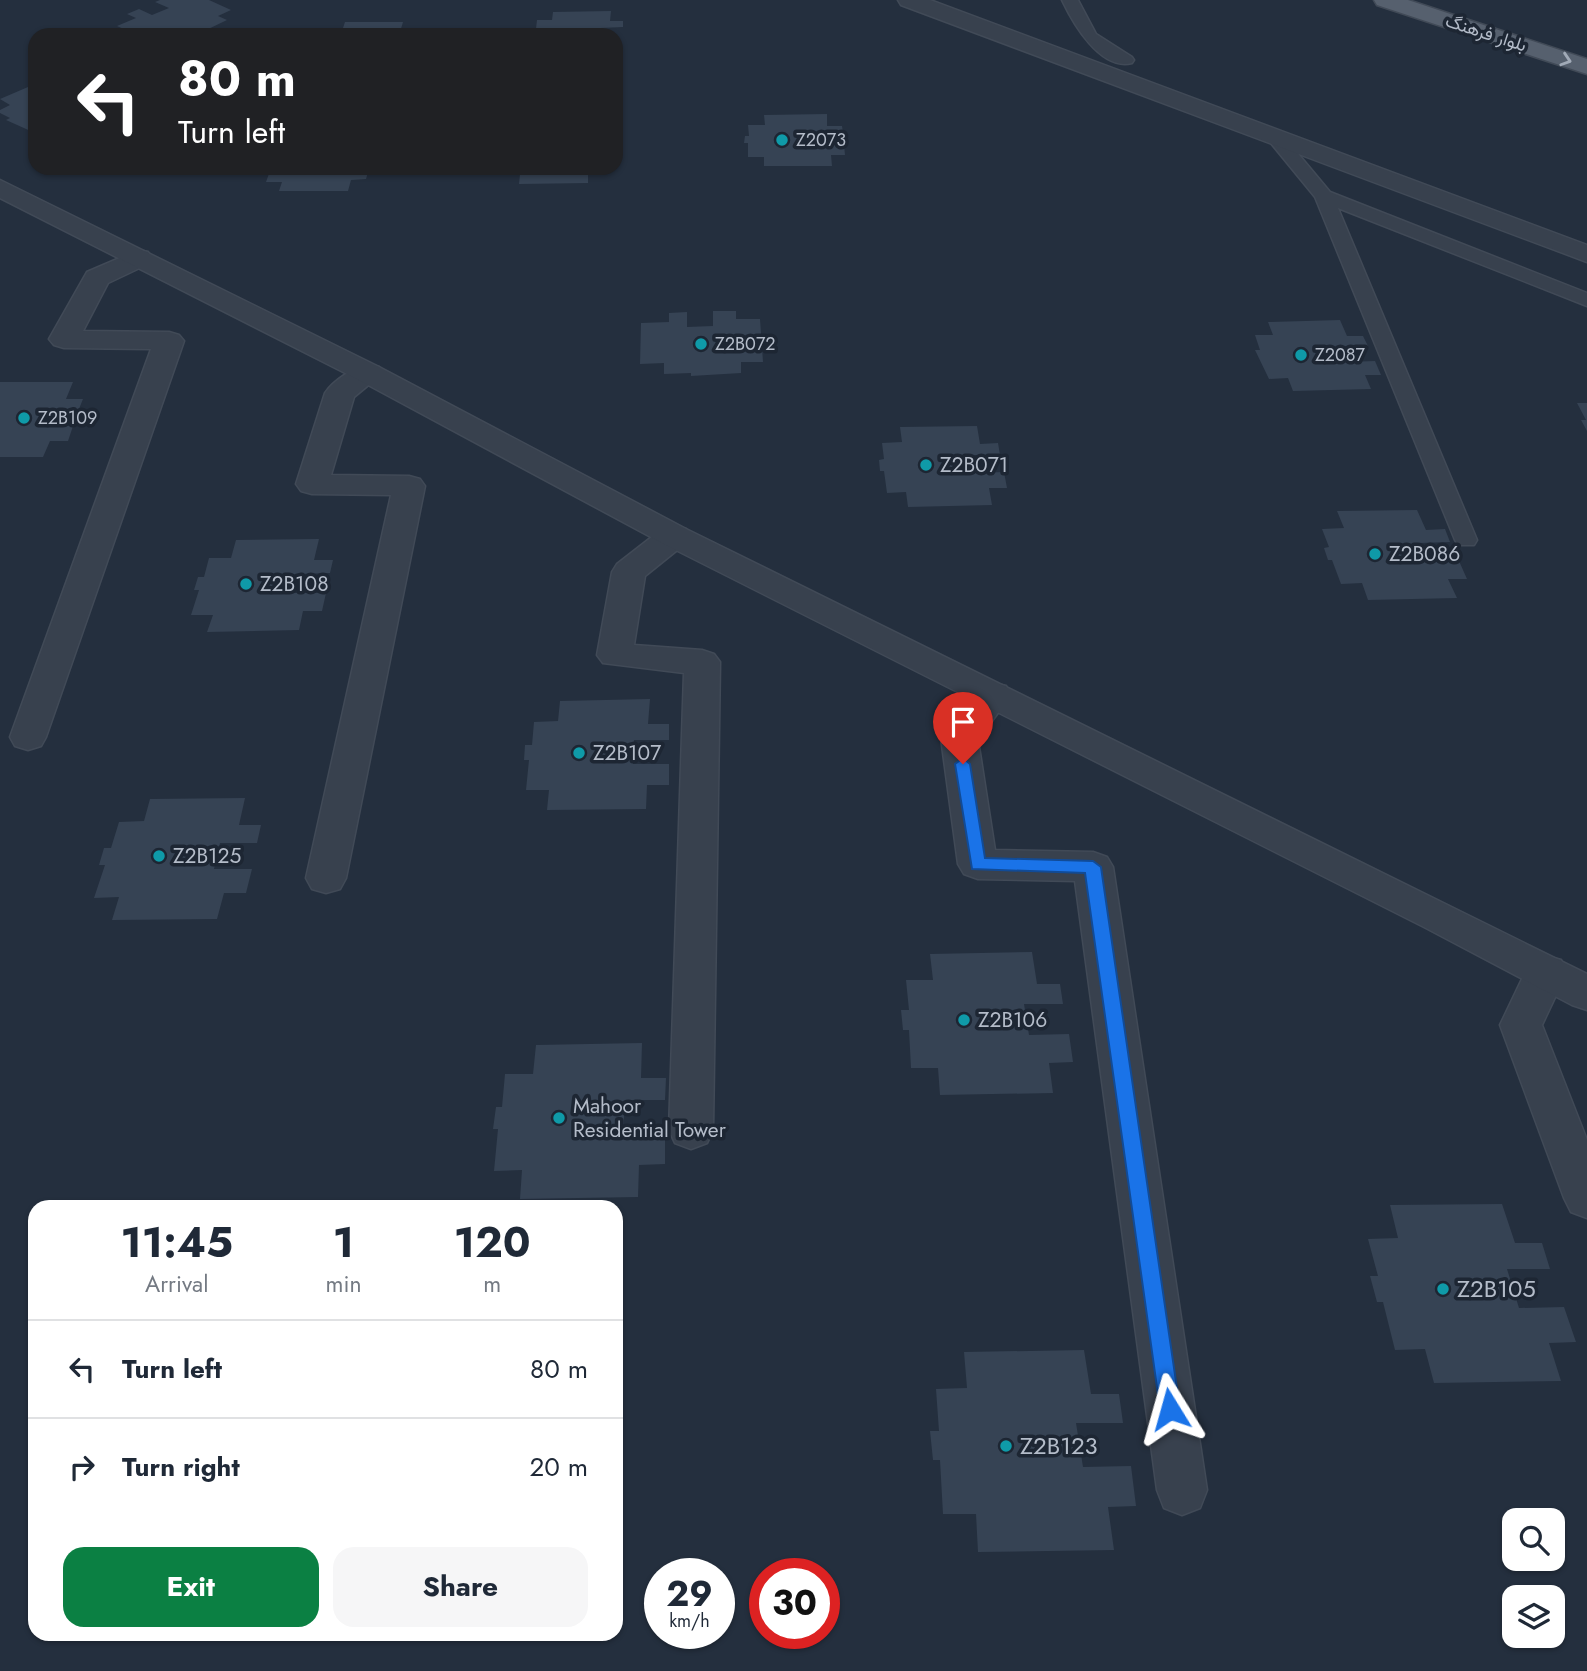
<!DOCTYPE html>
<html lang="en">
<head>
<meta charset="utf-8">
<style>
	body { margin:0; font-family:Jost,Vazirmatn,sans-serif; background:#f6f6f7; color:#1f2937; height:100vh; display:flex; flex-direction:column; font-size:26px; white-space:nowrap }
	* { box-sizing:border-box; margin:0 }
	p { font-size:23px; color:#747a83 }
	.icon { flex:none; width:38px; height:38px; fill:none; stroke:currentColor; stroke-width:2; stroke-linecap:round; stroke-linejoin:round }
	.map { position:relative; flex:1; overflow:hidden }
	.side { position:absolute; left:28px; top:1200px; width:595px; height:441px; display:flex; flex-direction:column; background:#fff; border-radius:21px; box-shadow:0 2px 5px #0004 }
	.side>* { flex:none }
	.guide { position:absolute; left:28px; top:28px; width:595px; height:147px; border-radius:21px; box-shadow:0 2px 5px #0004; background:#202124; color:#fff; overflow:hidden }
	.controls { position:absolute; left:1502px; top:1508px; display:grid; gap:14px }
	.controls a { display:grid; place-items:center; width:63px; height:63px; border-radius:14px; background:#fff; box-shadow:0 2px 5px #0004; font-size:35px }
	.speed { position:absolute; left:644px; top:1558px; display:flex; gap:14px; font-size:35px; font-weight:700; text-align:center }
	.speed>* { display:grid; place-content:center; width:91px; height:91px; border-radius:50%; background:#fff; box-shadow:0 2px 5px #0004; line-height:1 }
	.speed small { font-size:18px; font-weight:400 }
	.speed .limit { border:10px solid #d22; background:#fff; color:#111 }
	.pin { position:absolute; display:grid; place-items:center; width:60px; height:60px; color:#fff; margin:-72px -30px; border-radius:50% 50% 50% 0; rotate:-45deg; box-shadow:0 0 7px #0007 }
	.pin .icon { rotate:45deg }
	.me { position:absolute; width:77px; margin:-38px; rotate:352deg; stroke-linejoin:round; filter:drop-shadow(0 0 5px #0008) }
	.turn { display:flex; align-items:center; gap:24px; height:147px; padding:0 35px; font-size:32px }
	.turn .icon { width:91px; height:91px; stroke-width:2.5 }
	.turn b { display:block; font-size:49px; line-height:60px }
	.eta { display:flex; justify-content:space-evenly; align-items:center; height:119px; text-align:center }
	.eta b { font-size:42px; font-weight:700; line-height:49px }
	.action { display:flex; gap:14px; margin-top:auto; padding:14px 35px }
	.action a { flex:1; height:80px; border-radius:21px; background:#0b8043; color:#fff; font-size:28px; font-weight:700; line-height:80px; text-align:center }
	.action a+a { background:#f6f6f7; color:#1f2937 }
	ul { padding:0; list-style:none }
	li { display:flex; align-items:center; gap:21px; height:98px; padding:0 35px; border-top:2px solid #e0e1e3 }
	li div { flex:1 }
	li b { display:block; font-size:26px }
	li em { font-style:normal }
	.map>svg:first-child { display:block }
</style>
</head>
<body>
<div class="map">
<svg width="1587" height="1671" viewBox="0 0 1587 1671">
	<rect width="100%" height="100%" fill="#242f3e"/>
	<!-- building -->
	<path fill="#364354" d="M160,0h49l22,10 -13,6 9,4 -29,14 -61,1 -20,-9 19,-8 -9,-4 12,-5 13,6 17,-7 -14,-6z
		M611,11l-1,10h13v6l-22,1 -1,7h-69l1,-6h4l1,-9h15l1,-8z
		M345,22h58l-3,10h14l-1,3h-87l1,-4h15z
		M35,84v49l-29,-13 4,-2 -10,-5v-3l10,-5 -10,-6z
		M827,114v12h15l1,7 -24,1 1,11h24l1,10h-14l1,11h-68v-9h-16v-14h-4l1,-7h4l-1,-11h17l-1,-10z
		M271,168h73l25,1 -3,10 -15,1 -3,11h-69l3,-9h-16z
		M505,168h99l-1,4h-15v11l-69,1 1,-10h-16z
		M713,311h23v8h24l3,43h-22v11l-50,3v-3l-27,1v-11l-24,1 1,-41 28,-1v-9l18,-1v15l26,-1z
		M1340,320l7,16h16l5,10h-27l6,16 28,-1 6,14h-16l6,14 -78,2 -5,-13 -19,1 -14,-29h5l-5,-15h18l-5,-13z
		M0,382h73l-7,17h17l-4,10 -28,1 -7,16h29l-5,15h-18l-7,16h-43z
		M1577,403h10v28l-6,-11h5z
		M977,426l3,18 18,-1 2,12h-29l3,18 30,-1 3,16h-18l3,17 -84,2 -2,-15 -19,1 -3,-22h-4l-1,-11 5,-1 -2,-16 20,-1 -2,-15z
		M1417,510l9,20 19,-1 5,13 -31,1 9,19 31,-1 8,18h-19l9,19 -89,2 -6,-17 -21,1 -9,-24h-4l-4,-12 5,-1 -7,-18 22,-1 -7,-17z
		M319,539l-5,21h19l-3,13 -32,1 -4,19h32l-4,18h-19l-4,19 -92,2 6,-17h-22l8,-25h-5l4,-13h6l5,-19h22l5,-18z
		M650,699l-2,25h21v16h-35l-1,24h36v21h-22l-1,24 -99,1 2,-20h-23l3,-30h-5l1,-15h7l2,-23 24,-1 2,-20z
		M245,798l-6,27h22l-4,18h-37l-6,26h38l-6,24h-22l-7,26 -105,1 7,-23 -25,1 11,-33h-6l5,-17h7l8,-26 25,-1 6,-22z
		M1032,952l5,32h23l3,20h-39l5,31 40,-1 4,28 -24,1 4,30 -113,2 -2,-27h-27l-2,-38h-6l-2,-20h8l-3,-30h27l-3,-26z
		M642,1043l-1,35h25l-1,22h-40l-2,34h42v30l-26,1 -1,32 -118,2 2,-29 -28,1 4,-42h-5l3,-22h6l3,-33h28l3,-29z
		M1502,1204l13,39h27l8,26h-43l12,39 45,-1 12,35 -27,1 12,38 -127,2 -9,-34 -30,1 -12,-48h-6l-7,-26h8l-10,-37 30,-1 -8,-33z
		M1084,1350l7,44h28l4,29h-47l7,44 48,-1 5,40 -28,1 6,43 -136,2 -2,-38h-33l-3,-54h-7l-3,-29h9l-3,-42 31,-1 -3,-36z"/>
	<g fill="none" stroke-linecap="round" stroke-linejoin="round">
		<!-- service casing -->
		<g stroke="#414a57" stroke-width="3">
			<path id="service" d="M1062,0h16l18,34 36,23 2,3 -2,3c-32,8 -59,-40 -70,-63z
				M1274,131l6,1 50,60 257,101v13l-249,-98 139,332 -3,5h-16l-3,-5 -140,-343 -50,-61z"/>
		</g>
		<!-- minor casing -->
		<g stroke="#414a57" stroke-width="3">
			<path id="minor" d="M138,250l10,2 4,6 -4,6 -40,19 -25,48 86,1 10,3 5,6 -138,396 -5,9 -13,4 -13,-4 -5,-9 141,-388 -87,-1 -10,-3 -5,-6 38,-67z
				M368,364l11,3 4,6 -29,24 -23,78 78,1 11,3 5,7 -79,392 -6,11 -14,4 -14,-4 -6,-11 85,-383 -79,-1 -11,-3 -5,-7 29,-91c9,-13 28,-25 43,-29z
				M674,526l12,3 4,7 -4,7 -41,33 -11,69 68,5 12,4 6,8 -7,468 -6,13 -16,6 -16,-6 -6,-13 15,-457 -81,-10 -6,-8 15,-83 5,-8 45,-35z
				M993,683l13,3 5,9 -33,45 17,110 98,2 14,5 6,10 94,623 -7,18 -18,7 -18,-7 -7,-18 -82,-609 -97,-2 -14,-5 -6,-10 -17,-126 39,-52z
				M1546,956l15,4 6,12 -25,53 45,115v78l-16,-6 -7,-14 -64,-173 31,-65z"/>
		</g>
		<!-- tertiary casing -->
		<g stroke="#414a57" stroke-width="3">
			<path id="tertiary" d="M898,0h32l657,245v17l-686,-257z
				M0,180l379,187 307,162 901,445v36l-15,-5 -148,-78 -762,-384 -305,-164 -357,-181z"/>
		</g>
		<!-- primary casing -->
		<g stroke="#414a57" stroke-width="3">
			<path id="primary" d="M1374,0h34l179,59v15l-210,-69z"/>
		</g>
		<!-- service -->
		<use href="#service" fill="#38414e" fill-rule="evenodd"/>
		<!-- minor -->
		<use href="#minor" fill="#38414e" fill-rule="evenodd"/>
		<!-- tertiary -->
		<use href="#tertiary" fill="#38414e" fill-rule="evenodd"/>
		<!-- primary -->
		<use href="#primary" fill="#56606e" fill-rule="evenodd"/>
	</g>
	<!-- one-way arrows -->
	<defs><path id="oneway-chevron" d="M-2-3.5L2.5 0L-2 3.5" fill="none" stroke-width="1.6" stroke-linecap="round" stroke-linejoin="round" transform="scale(1.75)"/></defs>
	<use stroke="#a1aab7" href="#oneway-chevron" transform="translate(1566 60) rotate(18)"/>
	<!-- route -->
	<path fill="#1a73e8" stroke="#114b97" stroke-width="2" d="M963,758l7,6 15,94 108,3 8,6 79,542 -3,7 -7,3 -7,-3 -3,-7 -75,-536 -113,-4 -17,-105z"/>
	<!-- markers -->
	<g fill="#0f9aa8" stroke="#1d2633" stroke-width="2.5">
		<circle cx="782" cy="140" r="7"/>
		<circle cx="701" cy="344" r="7"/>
		<circle cx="1301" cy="355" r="7"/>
		<circle cx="24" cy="418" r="7"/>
		<circle cx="926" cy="465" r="7"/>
		<circle cx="1375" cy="554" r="7"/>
		<circle cx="246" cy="584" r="7"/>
		<circle cx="579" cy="753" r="7"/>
		<circle cx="159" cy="856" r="7"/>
		<circle cx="964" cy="1020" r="7"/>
		<circle cx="559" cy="1118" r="7"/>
		<circle cx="1443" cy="1289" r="7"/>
		<circle cx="1006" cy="1446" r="7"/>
	</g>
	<g text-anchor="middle" stroke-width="7" stroke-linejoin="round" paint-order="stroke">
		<!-- far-street labels -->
		<g font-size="18" fill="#b4bcc9" stroke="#1d2633">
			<text transform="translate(1486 33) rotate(18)" y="6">بلوار فرهنگ</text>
		</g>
		<!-- far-poi labels -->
		<g font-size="18" fill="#b4bcc9" stroke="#1d2633" text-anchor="start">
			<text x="796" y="146">Z2073</text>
			<text x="715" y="350">Z2B072</text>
			<text x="1315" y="361">Z2087</text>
			<text x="38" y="424">Z2B109</text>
		</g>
		<!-- poi labels -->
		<g font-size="21" fill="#b4bcc9" stroke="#1d2633" text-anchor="start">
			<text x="940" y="472">Z2B071</text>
			<text x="1389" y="561">Z2B086</text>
			<text x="260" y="591">Z2B108</text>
			<text x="593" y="760">Z2B107</text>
			<text x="173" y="863">Z2B125</text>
			<text x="978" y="1027">Z2B106</text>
			<text x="573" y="1113">Mahoor<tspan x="573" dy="24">Residential Tower</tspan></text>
		</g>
		<!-- near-poi labels -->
		<g font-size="24" fill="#b4bcc9" stroke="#1d2633" text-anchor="start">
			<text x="1457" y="1297">Z2B105</text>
			<text x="1020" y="1454">Z2B123</text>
		</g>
	</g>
</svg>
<div class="controls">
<a><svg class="icon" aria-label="search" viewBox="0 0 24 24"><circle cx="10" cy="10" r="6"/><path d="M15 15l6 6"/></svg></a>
<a><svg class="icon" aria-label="layers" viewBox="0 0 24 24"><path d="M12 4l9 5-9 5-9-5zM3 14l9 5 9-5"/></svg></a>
</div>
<div class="speed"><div>29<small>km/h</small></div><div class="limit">30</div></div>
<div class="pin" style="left:963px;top:764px;background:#d93025"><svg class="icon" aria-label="arrive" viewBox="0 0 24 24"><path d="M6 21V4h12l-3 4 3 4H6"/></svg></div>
<svg class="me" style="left:1170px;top:1409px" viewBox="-20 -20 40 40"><path d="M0-17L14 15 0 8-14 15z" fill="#1a73e8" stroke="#fff" stroke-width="4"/></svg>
<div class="guide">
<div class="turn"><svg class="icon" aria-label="left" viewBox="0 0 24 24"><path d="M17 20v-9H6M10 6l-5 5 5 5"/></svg><div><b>80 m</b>Turn left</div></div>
</div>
<section class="side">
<div class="eta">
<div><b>11:45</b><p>Arrival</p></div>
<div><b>1</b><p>min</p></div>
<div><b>120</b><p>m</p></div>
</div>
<ul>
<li><svg class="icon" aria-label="left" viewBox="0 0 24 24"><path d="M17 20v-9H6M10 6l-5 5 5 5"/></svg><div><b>Turn left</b></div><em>80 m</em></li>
<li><svg class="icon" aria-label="right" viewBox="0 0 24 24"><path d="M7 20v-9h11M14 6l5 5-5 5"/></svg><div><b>Turn right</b></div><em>20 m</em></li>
</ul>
<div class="action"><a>Exit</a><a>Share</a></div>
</section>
</div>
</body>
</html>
